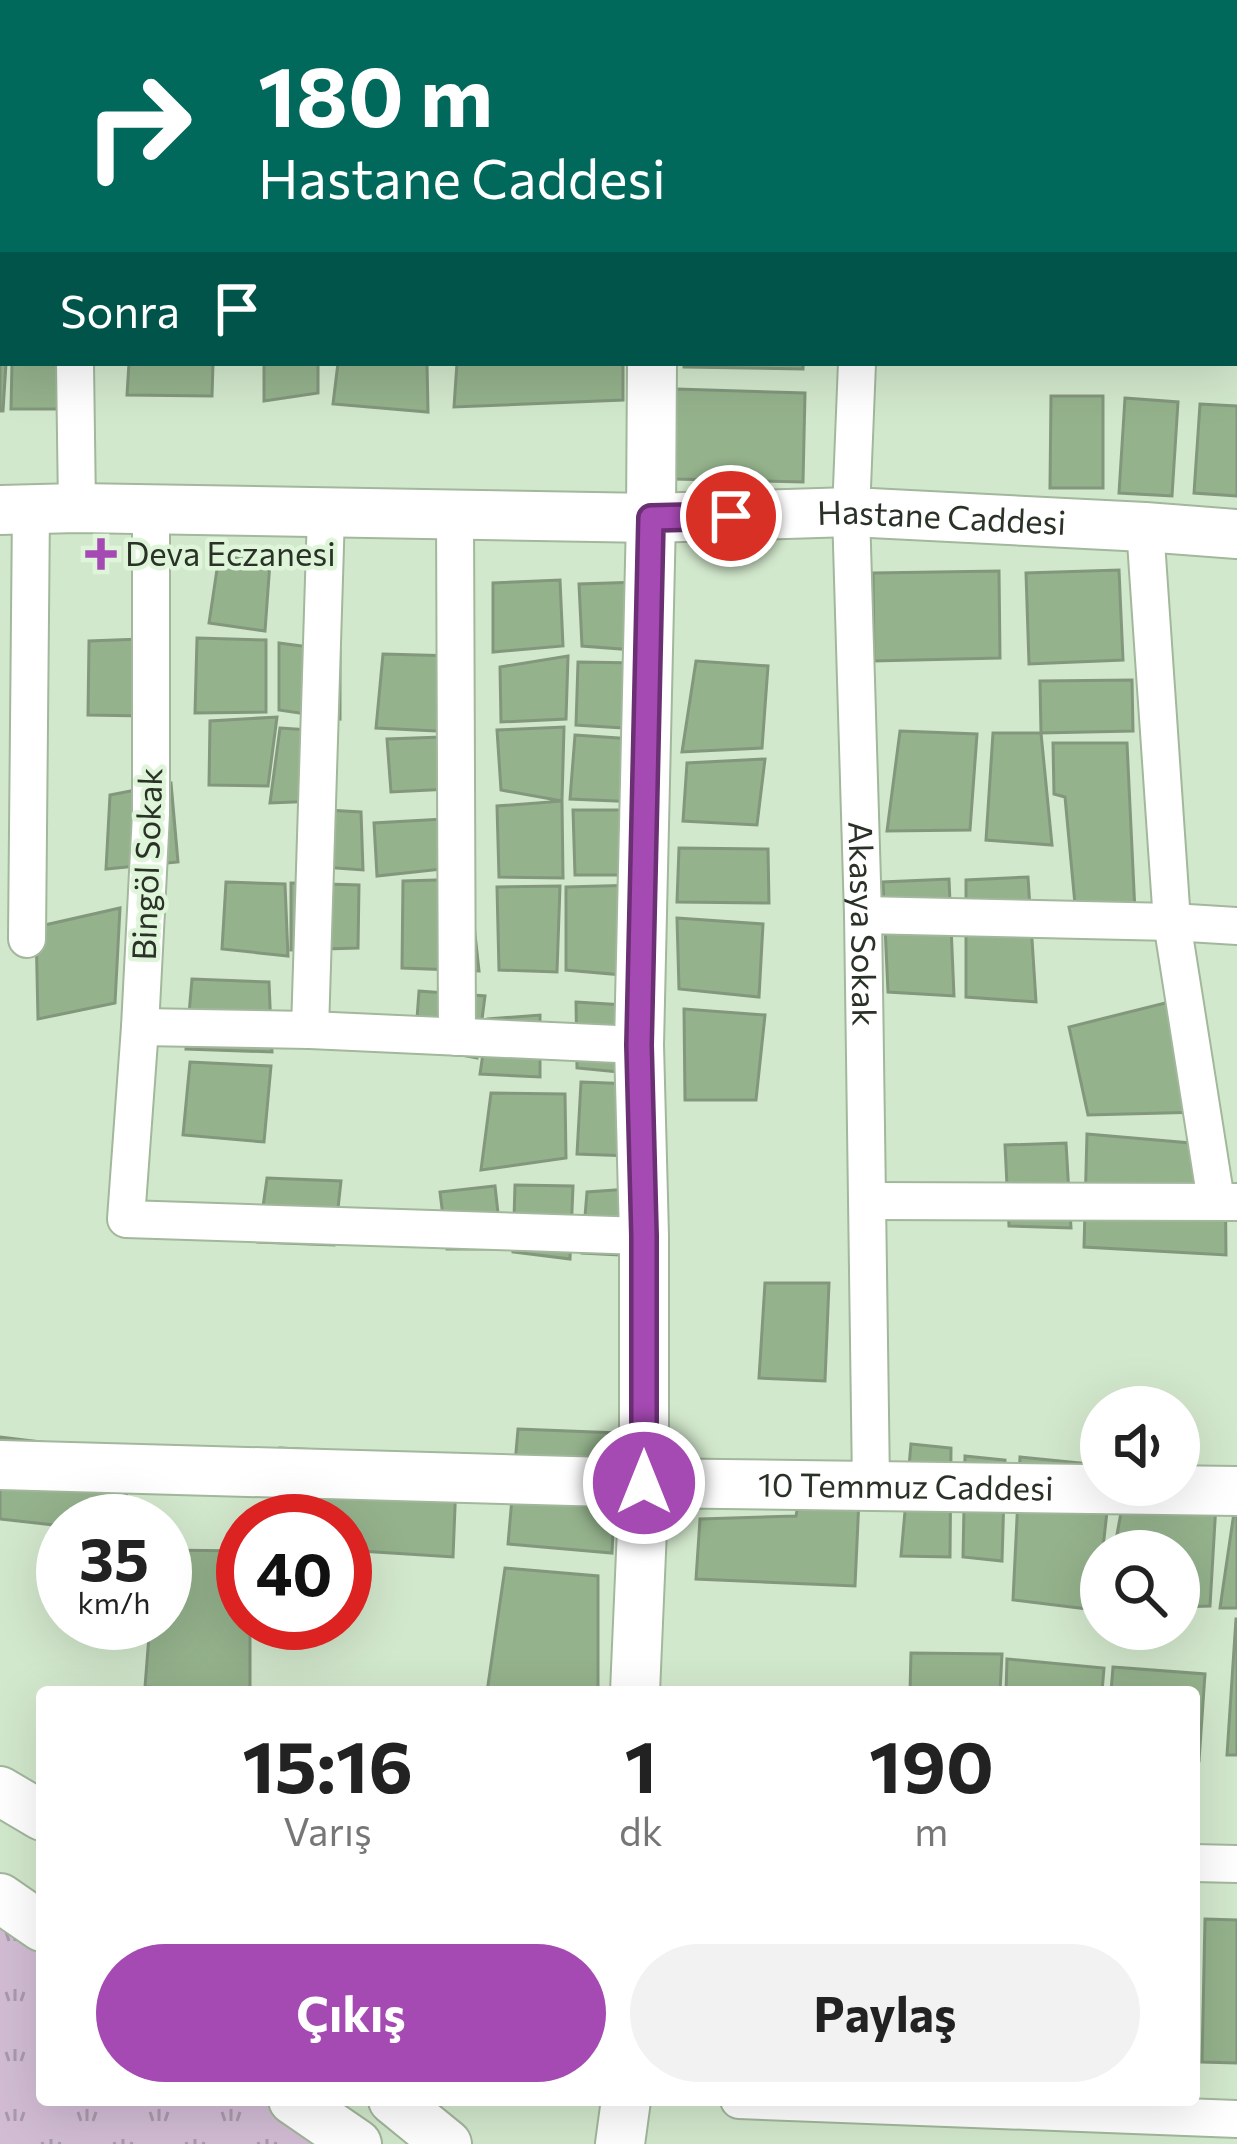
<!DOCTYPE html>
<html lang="tr">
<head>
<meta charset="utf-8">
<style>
	body { margin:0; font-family:Commissioner,sans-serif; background:#f2f2f2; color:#222; height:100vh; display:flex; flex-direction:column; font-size:45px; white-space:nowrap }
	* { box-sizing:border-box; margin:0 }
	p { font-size:39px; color:#767676 }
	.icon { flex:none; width:66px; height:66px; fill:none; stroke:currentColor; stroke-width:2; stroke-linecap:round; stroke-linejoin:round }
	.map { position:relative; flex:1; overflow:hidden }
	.sheet { position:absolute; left:36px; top:1686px; width:1164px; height:420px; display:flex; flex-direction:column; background:#fff; border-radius:12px; box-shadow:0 12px 48px #0002 }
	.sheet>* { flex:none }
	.banner { position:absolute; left:0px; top:0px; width:1239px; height:366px; box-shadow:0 12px 48px #0002; background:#00695c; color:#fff; overflow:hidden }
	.fabs { position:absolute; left:1080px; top:1386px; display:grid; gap:24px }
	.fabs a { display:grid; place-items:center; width:120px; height:120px; border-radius:50%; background:#fff; box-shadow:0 12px 48px #0002; font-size:60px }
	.speed { position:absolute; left:36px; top:1494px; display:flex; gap:24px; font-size:60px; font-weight:700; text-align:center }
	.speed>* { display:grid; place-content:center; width:156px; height:156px; border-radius:50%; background:#fff; box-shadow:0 12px 48px #0002; line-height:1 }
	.speed small { font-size:30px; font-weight:400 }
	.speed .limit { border:18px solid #d22; background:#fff; color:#111 }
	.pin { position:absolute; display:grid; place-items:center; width:102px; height:102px; color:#fff; margin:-51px; border:6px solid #fff; border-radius:50%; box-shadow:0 3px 12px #0007 }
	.me { position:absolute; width:132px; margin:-66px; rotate:0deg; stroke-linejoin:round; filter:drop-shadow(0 0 9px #0008) }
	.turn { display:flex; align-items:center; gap:42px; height:252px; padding:0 60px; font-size:54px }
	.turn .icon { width:156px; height:156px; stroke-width:2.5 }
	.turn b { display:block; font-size:84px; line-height:102px }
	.then { display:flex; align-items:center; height:114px; padding:0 60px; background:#0003; gap:24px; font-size:45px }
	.eta { display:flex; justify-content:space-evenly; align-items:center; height:204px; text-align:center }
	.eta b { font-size:72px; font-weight:700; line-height:84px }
	.action { display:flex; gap:24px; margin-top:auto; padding:24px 60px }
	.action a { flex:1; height:138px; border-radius:72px; background:#a549b3; color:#fff; font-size:48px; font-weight:700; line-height:138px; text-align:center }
	.action a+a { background:#f2f2f2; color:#222 }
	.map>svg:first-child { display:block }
</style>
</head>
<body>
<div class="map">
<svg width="1237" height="2144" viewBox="0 0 1237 2144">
	<defs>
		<pattern id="grass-tufts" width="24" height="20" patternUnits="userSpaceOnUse" patternTransform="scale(3)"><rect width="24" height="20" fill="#d1bcd4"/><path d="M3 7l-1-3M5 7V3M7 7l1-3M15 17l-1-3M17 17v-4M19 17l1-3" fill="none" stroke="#aa99ac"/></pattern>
	</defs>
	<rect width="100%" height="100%" fill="#d2e8cc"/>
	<!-- grass -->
	<path fill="url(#grass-tufts)" d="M0,1883l42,33v184h240l57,44h-339z"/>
	<!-- building -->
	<path fill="#94b28c" stroke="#83977d" stroke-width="3" d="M692,0h117v3h-117z
		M0,274h3v89h3l-3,48h-3z
		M12,363h57l1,46h-59z
		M129,363h84l-1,33 -85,-1z
		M264,363h54v30l-54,8z
		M338,363h89l1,49 -95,-8z
		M457,363h166v37l-169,7z
		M684,363h119v6l-119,-2z
		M676,389l129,4 -2,89 -130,-3z
		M1051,396h52v92h-53z
		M1125,398l53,4 -6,94 -53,-3z
		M1200,404l37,2v90l-43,-3z
		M219,556l51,6 -5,69 -56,-8z
		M1119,570l4,90 -94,4 -3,-91z
		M999,571l1,87 -126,3 -1,-88z
		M560,580l3,66 -70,6v-69z
		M640,582l8,69 -66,-5 -3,-62z
		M197,638l69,2v72l-71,1z
		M141,639l3,77 -56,-1 1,-74z
		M279,643l61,8v68l-61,-9z
		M383,654l72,2 1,76 -80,-4z
		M568,656l-2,63 -65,3 -1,-55z
		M696,661l72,5 -6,82 -80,4z
		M578,662l60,1v66l-62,-4z
		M1132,680l1,51 -92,2 -1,-52z
		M277,717l-9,69 -59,-1 1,-64z
		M564,727l-2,74 -61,-11 -4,-60z
		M280,728l44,3 -6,70 -48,2z
		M900,731l77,3 -7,96 -83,1z
		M993,733h48l11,112 -66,-5z
		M575,735l57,4 5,63 -67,-3z
		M469,736l1,52 -79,4 -4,-53z
		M1053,743h74l8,169 -59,3 -11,-118 -11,-3z
		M765,759l-8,66 -74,-4 4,-58z
		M171,783l7,79 -72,7 4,-74z
		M562,801l1,77 -64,-1 -2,-71z
		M309,809l52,3 2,58 -54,-4z
		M573,810h59l2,65h-59z
		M461,818v49l-84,9 -3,-53z
		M679,848l89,1 1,54 -92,-1z
		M1028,877l8,125 -70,-5v-117z
		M469,879l10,92 -77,-3 1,-87z
		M949,879l5,117 -66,-4 -5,-110z
		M226,882l59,2 3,72 -66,-7z
		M291,883l68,2 -1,63 -67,2z
		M638,885l-3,91 -69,-6v-83z
		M560,886l-3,86 -58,-2 -2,-83z
		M120,908l-5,95 -77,16 -2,-92z
		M677,918l86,6 -4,73 -80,-8z
		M192,979l77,3 3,70 -86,-3z
		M419,991l66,5 -8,62 -62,-12z
		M1173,1001l29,111 -114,3 -19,-88z
		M576,1002l64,4v68l-63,-6z
		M684,1009l81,6 -9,85h-71z
		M540,1015v62l-60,-3 8,-55z
		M190,1062l81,4 -7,76 -81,-7z
		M581,1082l52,2 -3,72 -53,-2z
		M491,1093l74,1 1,64 -85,12z
		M1087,1134l138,12 1,109 -142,-8z
		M1066,1143l5,85 -62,-2 -4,-81z
		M267,1178l74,3 -7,64 -76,-3z
		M515,1185l58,1 -3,73 -57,-7z
		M495,1186l7,63h-55l-7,-57z
		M643,1188l-4,68 -57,-3 5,-61z
		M765,1283h64l-4,98 -66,-3z
		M518,1429l100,4 -6,120 -104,-9z
		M0,1437l132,16 -9,68h-60v5l-63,-7z
		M911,1444l40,4 -1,109 -49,-1z
		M280,1448l177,9 -4,100 -108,-7v-29h-65z
		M965,1456l40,4 -3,101 -39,-4z
		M1020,1457l81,8v20h9l-14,125 -83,-10z
		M1218,1470l-8,136 -31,1v-56h-65l12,-66z
		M804,1471l56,6 -5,109 -159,-7 4,-60 96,-3z
		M1237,1492v116h-17z
		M165,1550l78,1v72h7v69l-105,-5 5,-64h15z
		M505,1568l93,8v116h-111z
		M1236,1619h1v136h-10z
		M911,1653l91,1 -2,38h-90z
		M1007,1659l97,9 -2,24h-96z
		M1113,1667l92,7 -6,87h-5v-69h-83z
		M1205,1919l32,1v143l-35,-1z"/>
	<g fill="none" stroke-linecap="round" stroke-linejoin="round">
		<!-- minor casing -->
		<g stroke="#a2b79c" stroke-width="40">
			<g id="minor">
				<path d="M65,0v3"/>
				<path d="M970,0l52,3"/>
				<path d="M863,3v-3"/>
				<path d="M1236,15h1"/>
				<path d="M0,44h3"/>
				<path d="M1236,269h1"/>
				<path d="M0,309h3"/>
				<path d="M75,363l2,145"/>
				<path id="s1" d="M857,363l-6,149 12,403 8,569"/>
				<path d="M151,509v305l-11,213 -14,192 518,17"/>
				<path d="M455,515l2,522"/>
				<path d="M1145,527l27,395 44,279"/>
				<path d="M863,915l309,7 65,4"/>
				<path d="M27,939l4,-430"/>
				<path d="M140,1027l170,3 329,15"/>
				<path d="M310,1030l16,-516"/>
				<path d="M868,1201l368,1"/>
				<path d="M1194,1863l43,1"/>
				<path d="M739,2100l498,19"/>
			</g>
		</g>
		<!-- tertiary casing -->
		<g stroke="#a2b79c" stroke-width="52">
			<g id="tertiary">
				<path d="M651,0v3"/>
				<path id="s2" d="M0,510l77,-2 574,10 200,-6 294,15 92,7"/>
				<path id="s3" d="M0,1465l644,18 593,8"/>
				<path d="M635,1692l9,-209v-247l-5,-191 12,-527 1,-155"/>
				<path d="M0,1791l42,25"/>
				<path d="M0,1898l42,29"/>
				<path d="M293,2100l64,44"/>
				<path d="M393,2100l54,44"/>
				<path d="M620,2144l6,-44"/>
			</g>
		</g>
		<!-- minor -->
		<use href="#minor" stroke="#fff" stroke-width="36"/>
		<!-- tertiary -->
		<use href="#tertiary" stroke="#fff" stroke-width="48"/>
	</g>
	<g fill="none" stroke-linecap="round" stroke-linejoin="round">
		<!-- route casing -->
		<g stroke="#6b2f74" stroke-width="30">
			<path id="route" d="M644,1483v-247l-5,-191 12,-527 80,-2"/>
		</g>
		<!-- route -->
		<use href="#route" stroke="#a549b3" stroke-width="21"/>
	</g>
	<!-- markers -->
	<path fill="#a549b3" stroke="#dff5d9" stroke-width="4.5" d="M95 536h12v12h12v12h-12v12h-12v-12h-12v-12h12z"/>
	<g text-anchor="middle" stroke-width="9" stroke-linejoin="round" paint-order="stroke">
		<!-- street labels -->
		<g font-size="33" fill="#2a3227" stroke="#dff5d9">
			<text dy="12" stroke="none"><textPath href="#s2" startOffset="942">Hastane Caddesi</textPath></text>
			<text transform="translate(147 864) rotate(-88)" y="12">Bingöl Sokak</text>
			<text dy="12" stroke="none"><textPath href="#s1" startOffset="561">Akasya Sokak</textPath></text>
			<text dy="12" stroke="none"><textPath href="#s3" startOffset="906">10 Temmuz Caddesi</textPath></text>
		</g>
		<!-- poi labels -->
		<g font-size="33" fill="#2a3227" stroke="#dff5d9" text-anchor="start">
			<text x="125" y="566">Deva Eczanesi</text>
		</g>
	</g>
</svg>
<div class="fabs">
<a><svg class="icon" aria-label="sound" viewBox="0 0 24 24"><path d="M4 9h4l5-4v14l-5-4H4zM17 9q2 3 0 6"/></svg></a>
<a><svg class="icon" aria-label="search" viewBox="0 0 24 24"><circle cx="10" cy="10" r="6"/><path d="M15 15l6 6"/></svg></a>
</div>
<div class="speed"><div>35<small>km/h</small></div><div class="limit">40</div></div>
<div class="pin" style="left:731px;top:516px;background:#d93025"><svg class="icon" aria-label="arrive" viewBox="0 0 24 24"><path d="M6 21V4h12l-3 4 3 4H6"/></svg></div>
<svg class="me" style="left:644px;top:1483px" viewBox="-20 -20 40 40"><circle r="17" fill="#a549b3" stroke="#fff" stroke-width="3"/><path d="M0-11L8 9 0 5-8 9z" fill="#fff"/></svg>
<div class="banner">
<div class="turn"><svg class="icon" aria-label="right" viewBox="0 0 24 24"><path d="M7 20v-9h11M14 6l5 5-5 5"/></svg><div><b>180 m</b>Hastane Caddesi</div></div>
<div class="then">Sonra<svg class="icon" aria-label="arrive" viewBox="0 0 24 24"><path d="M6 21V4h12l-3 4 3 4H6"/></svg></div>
</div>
<section class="sheet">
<div class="eta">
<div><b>15:16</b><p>Varış</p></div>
<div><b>1</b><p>dk</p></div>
<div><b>190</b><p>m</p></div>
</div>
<div class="action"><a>Çıkış</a><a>Paylaş</a></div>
</section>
</div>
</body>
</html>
